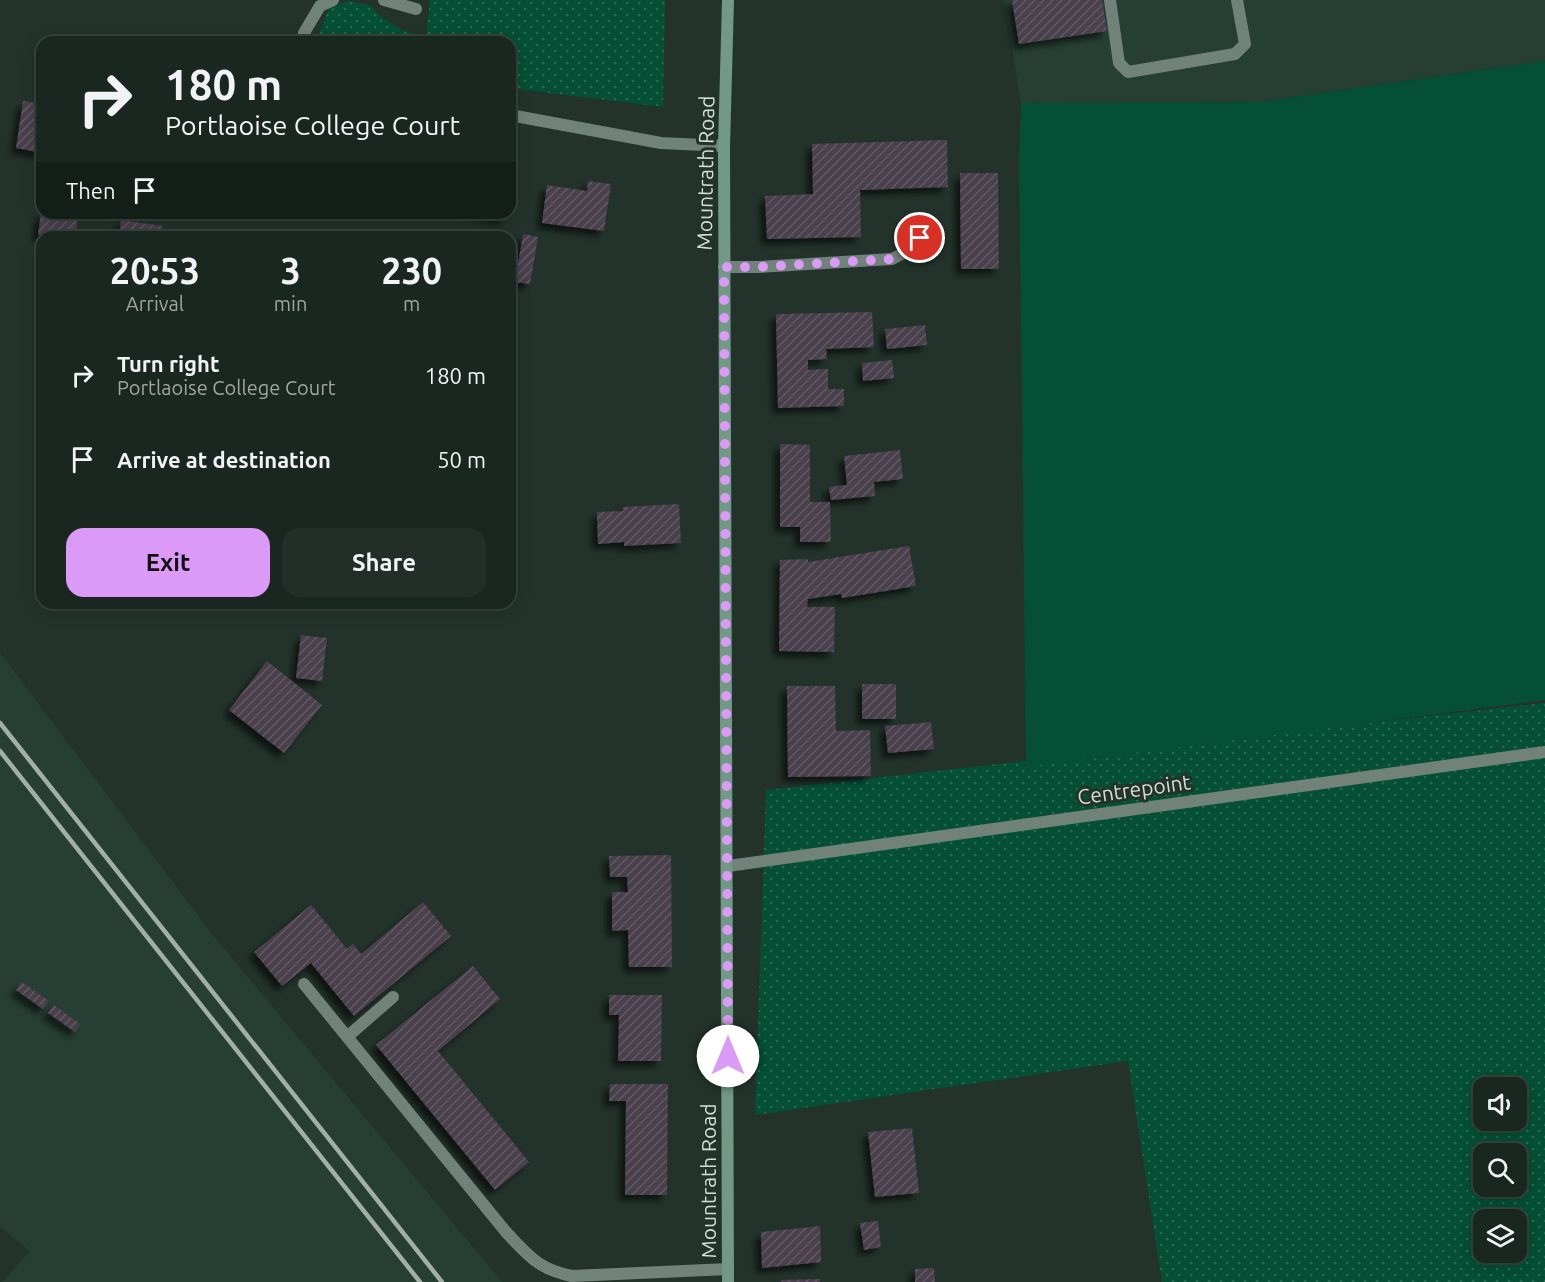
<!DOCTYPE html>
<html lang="en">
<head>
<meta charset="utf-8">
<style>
	body { margin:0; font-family:Ubuntu,sans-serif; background:#232e29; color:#f1f3f6; height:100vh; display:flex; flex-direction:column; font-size:22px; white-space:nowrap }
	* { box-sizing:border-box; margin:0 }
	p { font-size:20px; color:#9fa5a5 }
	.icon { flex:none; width:33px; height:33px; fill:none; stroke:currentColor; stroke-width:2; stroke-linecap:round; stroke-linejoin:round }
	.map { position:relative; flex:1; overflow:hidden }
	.sheet { position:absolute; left:36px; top:231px; width:480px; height:378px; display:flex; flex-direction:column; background:#1a2620; border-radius:18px; box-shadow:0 3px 15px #0003,0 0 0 2px #38433e }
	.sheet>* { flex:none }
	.top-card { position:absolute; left:36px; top:36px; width:480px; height:183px; border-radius:18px; box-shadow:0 3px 15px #0003,0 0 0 2px #38433e; background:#1a2620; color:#f1f3f6; overflow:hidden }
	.buttons { position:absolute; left:1473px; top:1077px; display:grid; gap:12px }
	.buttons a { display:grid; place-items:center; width:54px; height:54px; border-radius:12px; background:#1a2620; box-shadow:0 3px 15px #0003,0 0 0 2px #38433e; font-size:30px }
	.pin { position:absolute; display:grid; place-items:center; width:51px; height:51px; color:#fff; margin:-26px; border:3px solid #fff; border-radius:50%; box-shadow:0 2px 6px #0007 }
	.me { position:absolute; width:66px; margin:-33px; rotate:0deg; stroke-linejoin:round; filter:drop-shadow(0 0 4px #0008) }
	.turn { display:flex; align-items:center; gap:21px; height:126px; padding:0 30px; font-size:27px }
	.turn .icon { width:78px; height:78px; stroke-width:2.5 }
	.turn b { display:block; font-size:42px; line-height:51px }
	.then { display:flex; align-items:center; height:57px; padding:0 30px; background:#0003; gap:12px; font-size:22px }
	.eta { display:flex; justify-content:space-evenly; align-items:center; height:102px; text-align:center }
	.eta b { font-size:36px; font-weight:600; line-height:42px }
	.primary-button { display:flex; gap:12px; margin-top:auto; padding:12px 30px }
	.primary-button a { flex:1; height:69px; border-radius:18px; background:#da9af6; color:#111; font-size:24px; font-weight:600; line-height:69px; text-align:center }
	.primary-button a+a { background:#232e29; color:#f1f3f6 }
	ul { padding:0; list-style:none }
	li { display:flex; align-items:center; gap:18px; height:84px; padding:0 30px }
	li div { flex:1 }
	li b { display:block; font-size:22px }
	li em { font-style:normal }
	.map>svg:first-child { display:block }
</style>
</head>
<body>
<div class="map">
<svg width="1545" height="1282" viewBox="0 0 1545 1282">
	<defs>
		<pattern id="grass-dots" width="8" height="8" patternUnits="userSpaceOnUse" patternTransform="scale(1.5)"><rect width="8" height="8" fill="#044f36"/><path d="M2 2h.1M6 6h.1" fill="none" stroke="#286852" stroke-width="1.8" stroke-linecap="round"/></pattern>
		<pattern id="building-hatch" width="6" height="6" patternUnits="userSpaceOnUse" patternTransform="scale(1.5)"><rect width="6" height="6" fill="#483f4c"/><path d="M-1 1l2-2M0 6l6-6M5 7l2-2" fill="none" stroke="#625a65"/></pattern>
		<filter id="shadow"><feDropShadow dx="-5.5" dy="5.5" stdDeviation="3" flood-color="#0009"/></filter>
	</defs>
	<rect width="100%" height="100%" fill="#23332b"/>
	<!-- built -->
	<path fill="#263e33" d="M1004,0h541v61l-285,41 -239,1z
		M0,653l216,286 286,343h-500l28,-31 -30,-24z"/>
	<!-- grass -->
	<path fill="url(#grass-dots)" fill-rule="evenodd" d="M430,0h235l-2,107 -153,-19v-46h-189l-2,-9 10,-24 18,-8 23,4 10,11 22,14 24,7z
		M1545,703v579h-383l-34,-221 -373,54 11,-325zM1484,1088h32v32h-32zM1484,1154h32v32h-32zM1484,1220h32v32h-32z"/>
	<!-- pitch -->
	<path fill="#044f36" d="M1545,61v639l-519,67 -7,-608 2,-56 239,-1z"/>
	<!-- building -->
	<path fill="url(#building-hatch)" filter="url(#shadow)" d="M1012,0h90l5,31 -88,13z
		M23,101l19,3v49l-26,-5z
		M947,140l1,47 -88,3 1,47 -94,2 -2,-43 48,-2 -1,-50z
		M960,173h38l1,96h-38z
		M588,181l23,3 -7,47 -62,-8 5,-38 40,6z
		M41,213l37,5 -3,19 -37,-2z
		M468,213h38l-1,7z
		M121,220l41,6 -2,11h-41z
		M523,234l15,3 -8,47 -15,-2z
		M872,312l2,35 -48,2 1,10 -19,1v10l20,-1v20h16v17l-66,2 -2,-94z
		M925,325l2,20 -40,4 -2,-20z
		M892,360l2,18 -31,3 -1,-18z
		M780,444l30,1v57h20l1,40h-31v-15h-20z
		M900,450l3,29 -29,3 1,14 -44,4 -2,-13 18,-2 -3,-29z
		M679,504l2,39 -57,3v-4l-26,2 -1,-32 26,-1v-4z
		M909,546l7,40 -74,12 -1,-4 -33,5 -1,8h28l-1,45 -55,-1 1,-91 28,-1v3z
		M301,635l26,3 -5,43 -26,-3z
		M267,661l55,44 -38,48 -55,-43z
		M862,684h34v35h-34z
		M787,686h48l1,45 34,-1 1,46 -83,1z
		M931,722l3,27 -46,4 -3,-27z
		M671,855l1,112h-43l-1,-37 -16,1v-39h16l-1,-15h-17l-1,-21z
		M423,902l28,34 -97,80 -43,-53 -29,23 -28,-34 57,-47 36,44 6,-5 8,10z
		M473,966l27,33 -62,52 91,111 -34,28 -119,-145z
		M22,982l27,19 -6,8 -27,-19z
		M609,995h53l-1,66h-43l1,-46h-10z
		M54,1005l26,19 -5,8 -27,-19z
		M610,1084h58l-1,111h-42l1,-94h-17z
		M912,1128l7,65 -44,4 -7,-65z
		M878,1221l3,26 -17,3 -4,-27z
		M820,1226l1,36 -59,6 -1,-36z
		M934,1268l1,14h-20v-13z
		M820,1279v3h-39v-2z"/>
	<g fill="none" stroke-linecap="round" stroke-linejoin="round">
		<!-- lane -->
		<path stroke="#708279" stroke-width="12" d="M1110,0l9,63 9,9 107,-18 10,-10 -8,-44
			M728,866l817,-114"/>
		<!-- street -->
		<path stroke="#708279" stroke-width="12" d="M384,0l32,9
			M303,42l1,-9 16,-27 13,-6
			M510,115l151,28 63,3
			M724,267h34l134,-8 20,-10 8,-11
			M304,984l202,248c23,24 32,37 66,44l156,-7
			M347,1037l46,-40"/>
		<!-- secondary -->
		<path stroke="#729886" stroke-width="12" d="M728,1282l-4,-1136 4,-146"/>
		<!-- rail -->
		<path stroke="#a2aea8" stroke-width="4.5" d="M0,723l442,559
			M0,751l420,531"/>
	</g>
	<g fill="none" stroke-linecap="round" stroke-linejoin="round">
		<!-- route -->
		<path stroke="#da9af6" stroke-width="10" stroke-dasharray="0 18" d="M728,1056l-4,-789h34l134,-8 20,-10 8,-11"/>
	</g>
	<g text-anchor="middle" stroke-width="6" stroke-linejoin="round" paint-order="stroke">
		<!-- street labels -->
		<g font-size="21" fill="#d4ded9" stroke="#23332b">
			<text transform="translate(706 173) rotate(-89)" y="7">Mountrath Road</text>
			<text transform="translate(1134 790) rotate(-8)" y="7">Centrepoint</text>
			<text transform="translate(709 1181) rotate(-90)" y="7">Mountrath Road</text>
		</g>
	</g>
</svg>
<div class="buttons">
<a><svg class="icon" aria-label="sound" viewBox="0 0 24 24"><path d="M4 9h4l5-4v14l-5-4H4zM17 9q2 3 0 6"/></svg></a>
<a><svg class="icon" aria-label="search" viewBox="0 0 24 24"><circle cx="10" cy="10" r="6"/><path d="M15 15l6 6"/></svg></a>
<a><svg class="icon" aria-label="layers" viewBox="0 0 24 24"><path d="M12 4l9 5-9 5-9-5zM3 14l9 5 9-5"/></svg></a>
</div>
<div class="pin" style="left:920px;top:238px;background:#d93025"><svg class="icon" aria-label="arrive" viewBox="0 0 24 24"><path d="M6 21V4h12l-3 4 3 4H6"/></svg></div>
<svg class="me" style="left:728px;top:1056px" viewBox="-20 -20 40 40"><circle r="19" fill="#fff"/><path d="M0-13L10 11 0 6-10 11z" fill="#da9af6"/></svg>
<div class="top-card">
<div class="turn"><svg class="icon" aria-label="right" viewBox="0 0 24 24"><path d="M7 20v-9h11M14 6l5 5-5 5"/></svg><div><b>180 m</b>Portlaoise College Court</div></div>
<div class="then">Then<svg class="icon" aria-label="arrive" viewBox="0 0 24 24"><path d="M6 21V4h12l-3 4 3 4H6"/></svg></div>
</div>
<section class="sheet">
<div class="eta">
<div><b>20:53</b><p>Arrival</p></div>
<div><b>3</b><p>min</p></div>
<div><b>230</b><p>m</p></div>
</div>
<ul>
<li><svg class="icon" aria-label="right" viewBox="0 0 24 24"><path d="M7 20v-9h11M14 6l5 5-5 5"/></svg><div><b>Turn right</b><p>Portlaoise College Court</p></div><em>180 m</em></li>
<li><svg class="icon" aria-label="arrive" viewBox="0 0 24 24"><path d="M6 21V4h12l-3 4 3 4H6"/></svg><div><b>Arrive at destination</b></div><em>50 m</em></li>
</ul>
<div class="primary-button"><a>Exit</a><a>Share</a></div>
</section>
</div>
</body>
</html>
